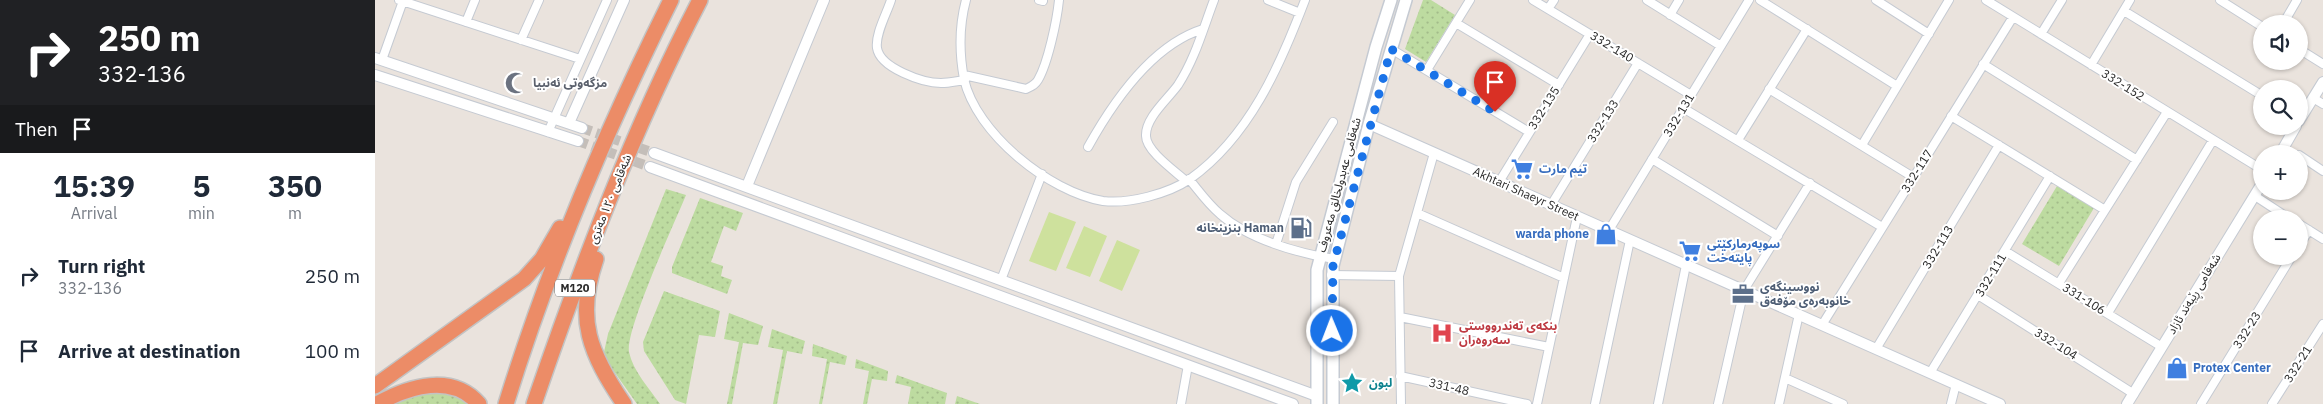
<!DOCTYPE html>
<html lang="en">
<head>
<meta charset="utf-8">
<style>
	body { margin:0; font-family:"IBM Plex Sans","Noto Sans Arabic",sans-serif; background:#f2f2f3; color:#1f2937; height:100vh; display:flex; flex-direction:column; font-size:19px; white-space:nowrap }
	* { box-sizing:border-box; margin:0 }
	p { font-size:16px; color:#747a83 }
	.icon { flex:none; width:28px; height:28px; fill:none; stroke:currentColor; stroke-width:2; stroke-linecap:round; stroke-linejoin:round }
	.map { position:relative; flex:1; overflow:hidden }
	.drawer { display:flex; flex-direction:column; background:#fff; width:375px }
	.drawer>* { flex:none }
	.top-card { background:#202124; color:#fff; overflow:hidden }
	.fabs { position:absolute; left:1878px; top:15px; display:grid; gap:10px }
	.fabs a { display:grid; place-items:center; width:55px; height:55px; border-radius:50%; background:#fff; box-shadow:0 1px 4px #0004; font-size:25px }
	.pin { position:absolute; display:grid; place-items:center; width:42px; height:42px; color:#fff; margin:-51px -21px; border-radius:50% 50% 50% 0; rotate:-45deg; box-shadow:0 0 5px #0007 }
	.pin .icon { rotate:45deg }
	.me { position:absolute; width:55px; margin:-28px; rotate:359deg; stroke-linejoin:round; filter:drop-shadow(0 0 4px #0008) }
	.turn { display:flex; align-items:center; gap:18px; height:105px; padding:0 15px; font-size:22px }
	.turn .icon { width:65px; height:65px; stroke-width:2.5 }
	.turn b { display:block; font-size:35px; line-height:42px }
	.then { display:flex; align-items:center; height:48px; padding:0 15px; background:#0003; gap:10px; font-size:19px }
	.eta { display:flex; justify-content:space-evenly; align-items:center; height:85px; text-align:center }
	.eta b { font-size:30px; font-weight:700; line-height:35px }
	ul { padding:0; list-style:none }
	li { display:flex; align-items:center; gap:15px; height:75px; padding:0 15px }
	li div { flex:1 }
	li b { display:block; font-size:19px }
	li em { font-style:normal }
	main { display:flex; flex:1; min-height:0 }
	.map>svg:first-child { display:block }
</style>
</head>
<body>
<main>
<section class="drawer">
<div class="top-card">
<div class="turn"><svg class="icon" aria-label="right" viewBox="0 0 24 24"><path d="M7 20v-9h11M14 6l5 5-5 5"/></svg><div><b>250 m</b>332-136</div></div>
<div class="then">Then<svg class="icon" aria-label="arrive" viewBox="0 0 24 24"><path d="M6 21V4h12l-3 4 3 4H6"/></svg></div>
</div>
<div class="eta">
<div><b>15:39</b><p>Arrival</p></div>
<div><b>5</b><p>min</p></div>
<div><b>350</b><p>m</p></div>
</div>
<ul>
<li><svg class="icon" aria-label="right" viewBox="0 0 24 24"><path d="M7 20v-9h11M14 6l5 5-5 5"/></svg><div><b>Turn right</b><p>332-136</p></div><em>250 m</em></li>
<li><svg class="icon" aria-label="arrive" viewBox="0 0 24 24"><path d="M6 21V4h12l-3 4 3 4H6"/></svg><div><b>Arrive at destination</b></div><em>100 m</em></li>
</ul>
</section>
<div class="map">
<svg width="1948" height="404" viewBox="0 0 1948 404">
	<defs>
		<pattern id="green-dots" width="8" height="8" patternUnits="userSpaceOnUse" patternTransform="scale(1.25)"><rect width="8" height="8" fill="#bddba0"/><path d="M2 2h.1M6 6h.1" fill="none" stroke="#a3bc8a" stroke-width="1.8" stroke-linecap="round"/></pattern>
	</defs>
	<rect width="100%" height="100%" fill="#eae3dd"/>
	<!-- green -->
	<path fill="url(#green-dots)" d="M1048,0h8l24,15 -29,47 -21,-13z
		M1682,186l37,22 -35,58 -37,-22z
		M291,189l20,6c-11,27 -61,135 -57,157 4,19 20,36 31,52h-23l-31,-44 -2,-8 4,-18z
		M325,198l43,15 -7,18 -12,-5 -13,36 12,4 -2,10 11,4 -5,14 -55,-21v-6z
		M289,291l56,20 -5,26 -16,-2 -13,69 -11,-4 -31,-49 -1,-9z
		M354,313l34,13 -5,19 -15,-2 -11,61h-5l12,-62 -15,-3z
		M397,329l33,12 -3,13 -15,-3 -10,53h-4l10,-54 -15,-3z
		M438,344l34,12 -2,9 -15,-3 -8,42h-3l8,-45 -15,-3z
		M481,359l32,12 -1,10 -15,-2 -5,25h-4l6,-33 -14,-3z
		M522,375l50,18 -2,11h-37l3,-17 -16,-4z
		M60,391l22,5 12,8h-82l9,-4z
		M582,396l23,8h-25z"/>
	<!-- pitch -->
	<path fill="#cee19d" d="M674,212l27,10 -20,49 -27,-10z
		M709,226l23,10 -17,41 -24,-9z
		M742,240l23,10 -18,41 -23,-10z"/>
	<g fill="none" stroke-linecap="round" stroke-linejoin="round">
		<!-- tertiary-tunnel -->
		<path stroke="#c4beb9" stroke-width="10" stroke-dasharray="10 5" stroke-linecap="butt" d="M207,128l72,25
			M203,141l72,26"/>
		<!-- minor casing -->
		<g stroke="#c5cad2" stroke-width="10">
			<path id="minor" d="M24,0l181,59
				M516,0c-4,13 -16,34 -14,48 3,20 46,35 64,35 8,0 16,-2 24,-3
				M591,0c-7,26 -7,52 -2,79 12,54 85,113 139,122 26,3 65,-7 87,-22 59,-42 90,-113 115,-179
				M664,0l4,1
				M893,0l32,13
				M1158,0l158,95
				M1272,0l74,46
				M1385,0l137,86
				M1501,0l53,34
				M1611,0l275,169
				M1845,0l41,26
				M1173,9l6,-9
				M1749,11l137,84
				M1295,15l9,-15
				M91,22l9,-22
				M1081,23l103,62
				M1908,24l14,-24
				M1666,34l21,-34
				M146,40l18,-40
				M1016,49l138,83
				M1924,49l24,15
				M7,60l21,-59
				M1608,64l154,96
				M1716,65l39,-65
				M1052,70l43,-70
				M589,75l62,14c6,-3 9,-4 12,-9 10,-17 19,-60 21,-80
				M1394,89l144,88
				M1938,98l10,6
				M1308,108l199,119
				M1576,116l154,94
				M173,132l59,-132
				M1363,140l69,-111
				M1487,145l87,-145
				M713,147c25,-45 64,-102 115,-118
				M1924,155l24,16
				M1277,159l126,77
				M814,179c10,12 19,25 31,35 28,25 77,39 114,45
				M811,181c-11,-10 -40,-30 -40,-45 -1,-18 22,-37 32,-51 17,-26 25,-56 36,-85
				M1124,182l91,-148
				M1880,196l35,23
				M1176,205l87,-142
				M1042,213l147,65
				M1924,224l24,15
				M1234,230l140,-230
				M901,244l20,-62 37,-60
				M1924,246l10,-16
				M1630,251l157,96
				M956,275l68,1
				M626,280l41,-106
				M1684,283l108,-171
				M1603,295l156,99
				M1733,313l105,-173
				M1025,317l149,30
				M1447,325l191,-308
				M1501,349l123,-204
				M1555,373l120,-197
				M1025,376l127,28
				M1410,378l58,26
				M806,404l7,-39
				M1026,404l-2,-128 35,-123
				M1162,404l40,-187
				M1220,404l35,-164
				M1283,404l28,-139
				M1343,404l26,-114 66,-107
				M1404,404l20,-90
				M1576,404l5,-20
				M1826,404l91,-148
				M1897,404l51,-80"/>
		</g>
		<!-- tertiary casing -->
		<g stroke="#c5cad2" stroke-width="12">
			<path id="tertiary" d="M0,58l207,70
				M0,75l203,66
				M1924,121l24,-39
				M194,123l55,-123
				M994,124l631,280
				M279,153l663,243
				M1905,154l16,-28
				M275,167l643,237
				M372,186l77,-186
				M1752,404l134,-219"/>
		</g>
		<!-- secondary casing -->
		<g stroke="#c5cad2" stroke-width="14">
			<path id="secondary" d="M942,404v-134l59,-223 15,-47
				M958,404v-138l36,-142 37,-124"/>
		</g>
		<!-- motorway casing -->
		<g stroke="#c3c3c3" stroke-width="18">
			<path id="motorway" d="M221,259c-21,60 -6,95 28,145
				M0,386l149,-107 18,-20 18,-31
				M2,404c32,-18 75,-31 102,0
				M131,404c43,-139 100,-274 165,-404
				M159,404c47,-137 99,-275 166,-404"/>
		</g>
		<!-- minor -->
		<use href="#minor" stroke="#fff" stroke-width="8"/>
		<!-- tertiary -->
		<use href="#tertiary" stroke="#fff" stroke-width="10"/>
		<!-- secondary -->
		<use href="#secondary" stroke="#fff" stroke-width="11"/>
		<!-- motorway -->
		<use href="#motorway" stroke="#ec8c67" stroke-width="15"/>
	</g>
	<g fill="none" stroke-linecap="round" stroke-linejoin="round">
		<!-- route -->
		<path stroke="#1a73e8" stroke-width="9" stroke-dasharray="0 16.2" d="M957,331l1,-65 58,-217 104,63"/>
	</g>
	<!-- icons -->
	<defs>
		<g id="mosque-bare" transform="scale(1.725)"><path d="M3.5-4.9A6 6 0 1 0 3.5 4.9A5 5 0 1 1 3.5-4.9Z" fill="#6b7280" stroke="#fff" stroke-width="2.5" paint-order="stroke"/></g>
		<g id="supermarket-bare" transform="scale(1.725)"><path d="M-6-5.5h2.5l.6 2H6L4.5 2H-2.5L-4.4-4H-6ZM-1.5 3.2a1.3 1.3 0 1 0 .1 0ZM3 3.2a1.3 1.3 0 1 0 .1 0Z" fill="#3f7fe0" stroke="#fff" stroke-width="2.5" paint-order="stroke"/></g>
		<g id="fuel-bare" transform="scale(1.725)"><path d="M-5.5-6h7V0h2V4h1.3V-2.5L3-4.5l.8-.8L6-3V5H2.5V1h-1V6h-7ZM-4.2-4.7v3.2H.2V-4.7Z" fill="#5c6f8a" stroke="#fff" stroke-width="2.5" paint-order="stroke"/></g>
		<g id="shop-bare" transform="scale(1.725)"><path d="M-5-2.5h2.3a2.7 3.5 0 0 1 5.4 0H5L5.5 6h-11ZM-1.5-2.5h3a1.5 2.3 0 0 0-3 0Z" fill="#3f7fe0" stroke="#fff" stroke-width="2.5" paint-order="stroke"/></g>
		<g id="office-bare" transform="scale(1.725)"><path d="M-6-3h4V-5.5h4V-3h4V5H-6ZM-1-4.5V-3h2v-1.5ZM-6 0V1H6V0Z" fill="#5c6f8a" stroke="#fff" stroke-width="2.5" paint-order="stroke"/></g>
		<g id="hospital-bare" transform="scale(1.725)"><path d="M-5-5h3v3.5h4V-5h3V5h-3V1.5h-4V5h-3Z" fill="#e0444e" stroke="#fff" stroke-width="2.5" paint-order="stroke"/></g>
		<g id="sight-bare" transform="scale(1.725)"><path d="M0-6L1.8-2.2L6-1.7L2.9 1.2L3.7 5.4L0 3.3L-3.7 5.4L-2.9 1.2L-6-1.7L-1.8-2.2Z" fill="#0f9aa8" stroke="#fff" stroke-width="2.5" paint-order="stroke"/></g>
	</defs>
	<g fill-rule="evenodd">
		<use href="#mosque-bare" x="141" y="83"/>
		<use href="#supermarket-bare" x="1147" y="169"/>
		<use href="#fuel-bare" x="926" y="228"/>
		<use href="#shop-bare" x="1231" y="234"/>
		<use href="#supermarket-bare" x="1315" y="251"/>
		<use href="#office-bare" x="1368" y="294"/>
		<use href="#hospital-bare" x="1067" y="333"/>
		<use href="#shop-bare" x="1802" y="368"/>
		<use href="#sight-bare" x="977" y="383"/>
	</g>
	<g text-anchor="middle" stroke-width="4" stroke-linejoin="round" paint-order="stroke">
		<!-- shield labels -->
		<rect fill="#fff" stroke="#6a6a6a" stroke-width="1" x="180" y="279.5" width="40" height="17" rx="4"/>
		<g font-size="11" font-weight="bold" fill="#2a2a2a">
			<text x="200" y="292">M120</text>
		</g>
		<!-- street labels -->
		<g font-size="12" fill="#2a2a2a" stroke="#fff">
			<text transform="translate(1237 47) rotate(31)" y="4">332-140</text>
			<text transform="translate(1748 85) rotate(32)" y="4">332-152</text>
			<text transform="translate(1169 108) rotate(-58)" y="4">332-135</text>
			<text transform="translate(1304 115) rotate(-59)" y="4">332-131</text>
			<text transform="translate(1228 121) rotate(-58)" y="4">332-133</text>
			<text transform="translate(1542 171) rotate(-58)" y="4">332-117</text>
			<text transform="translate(964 185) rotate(-75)" y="4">شەقامی عەبدولخالق مەعروف</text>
			<text transform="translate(1151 194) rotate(24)" y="4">Akhtari Shaeyr Street</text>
			<text transform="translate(235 199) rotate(-68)" y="4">شەقامی ١٢٠ مەتری</text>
			<text transform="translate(1563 247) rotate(-59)" y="4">332-113</text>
			<text transform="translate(1616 275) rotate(-59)" y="4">332-111</text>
			<text transform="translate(1819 294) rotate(-59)" y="4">شەقامی ڕێبەند ئازاد</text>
			<text transform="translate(1709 299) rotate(32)" y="4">331-106</text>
			<text transform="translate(1872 330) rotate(-58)" y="4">332-23</text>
			<text transform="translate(1681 344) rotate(32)" y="4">332-104</text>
			<text transform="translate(1923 364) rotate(-58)" y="4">332-21</text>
			<text transform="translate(1074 387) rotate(13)" y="4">331-48</text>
		</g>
		<!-- worship labels -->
		<g font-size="12" font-weight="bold" fill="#5b616d" stroke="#fff" text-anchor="start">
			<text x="158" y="87">مزگەوتی ئەنبیا</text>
		</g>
		<!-- shop labels -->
		<g font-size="12" font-weight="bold" fill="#366cbe" stroke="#fff" text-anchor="start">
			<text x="1164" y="173">تيم مارت</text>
			<text x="1214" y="238" text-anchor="end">warda phone</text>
			<text x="1332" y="248">سوپەرمارکێتی<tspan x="1332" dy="14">پایتەخت</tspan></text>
			<text x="1818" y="372">Protex Center</text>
		</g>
		<!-- service labels -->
		<g font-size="12" font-weight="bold" fill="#4e5e75" stroke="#fff" text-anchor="end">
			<text x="909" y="232">بنزینخانە Haman</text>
			<text x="1385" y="291" text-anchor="start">نووسینگەی<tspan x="1385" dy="14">خانوبەرەی مۆفەق</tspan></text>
		</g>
		<!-- health labels -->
		<g font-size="12" font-weight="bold" fill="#be3a42" stroke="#fff" text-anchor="start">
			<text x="1084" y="330">بنکەی تەندرووستی<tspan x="1084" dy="14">سەروەران</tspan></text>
		</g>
		<!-- culture labels -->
		<g font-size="12" font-weight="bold" fill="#0d838f" stroke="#fff" text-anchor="start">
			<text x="994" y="387">لبون</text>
		</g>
	</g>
</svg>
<div class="fabs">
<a><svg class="icon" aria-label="sound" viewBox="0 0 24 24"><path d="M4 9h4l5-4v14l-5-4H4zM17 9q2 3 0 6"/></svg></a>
<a><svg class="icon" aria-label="search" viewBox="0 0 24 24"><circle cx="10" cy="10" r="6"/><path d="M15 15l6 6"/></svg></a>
<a>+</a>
<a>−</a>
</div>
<div class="pin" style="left:1120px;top:112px;background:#d93025"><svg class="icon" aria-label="arrive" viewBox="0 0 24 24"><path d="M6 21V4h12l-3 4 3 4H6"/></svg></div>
<svg class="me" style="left:957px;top:331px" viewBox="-20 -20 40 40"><circle r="17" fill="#1a73e8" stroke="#fff" stroke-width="3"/><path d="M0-11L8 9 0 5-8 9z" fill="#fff"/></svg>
</div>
</main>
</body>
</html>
